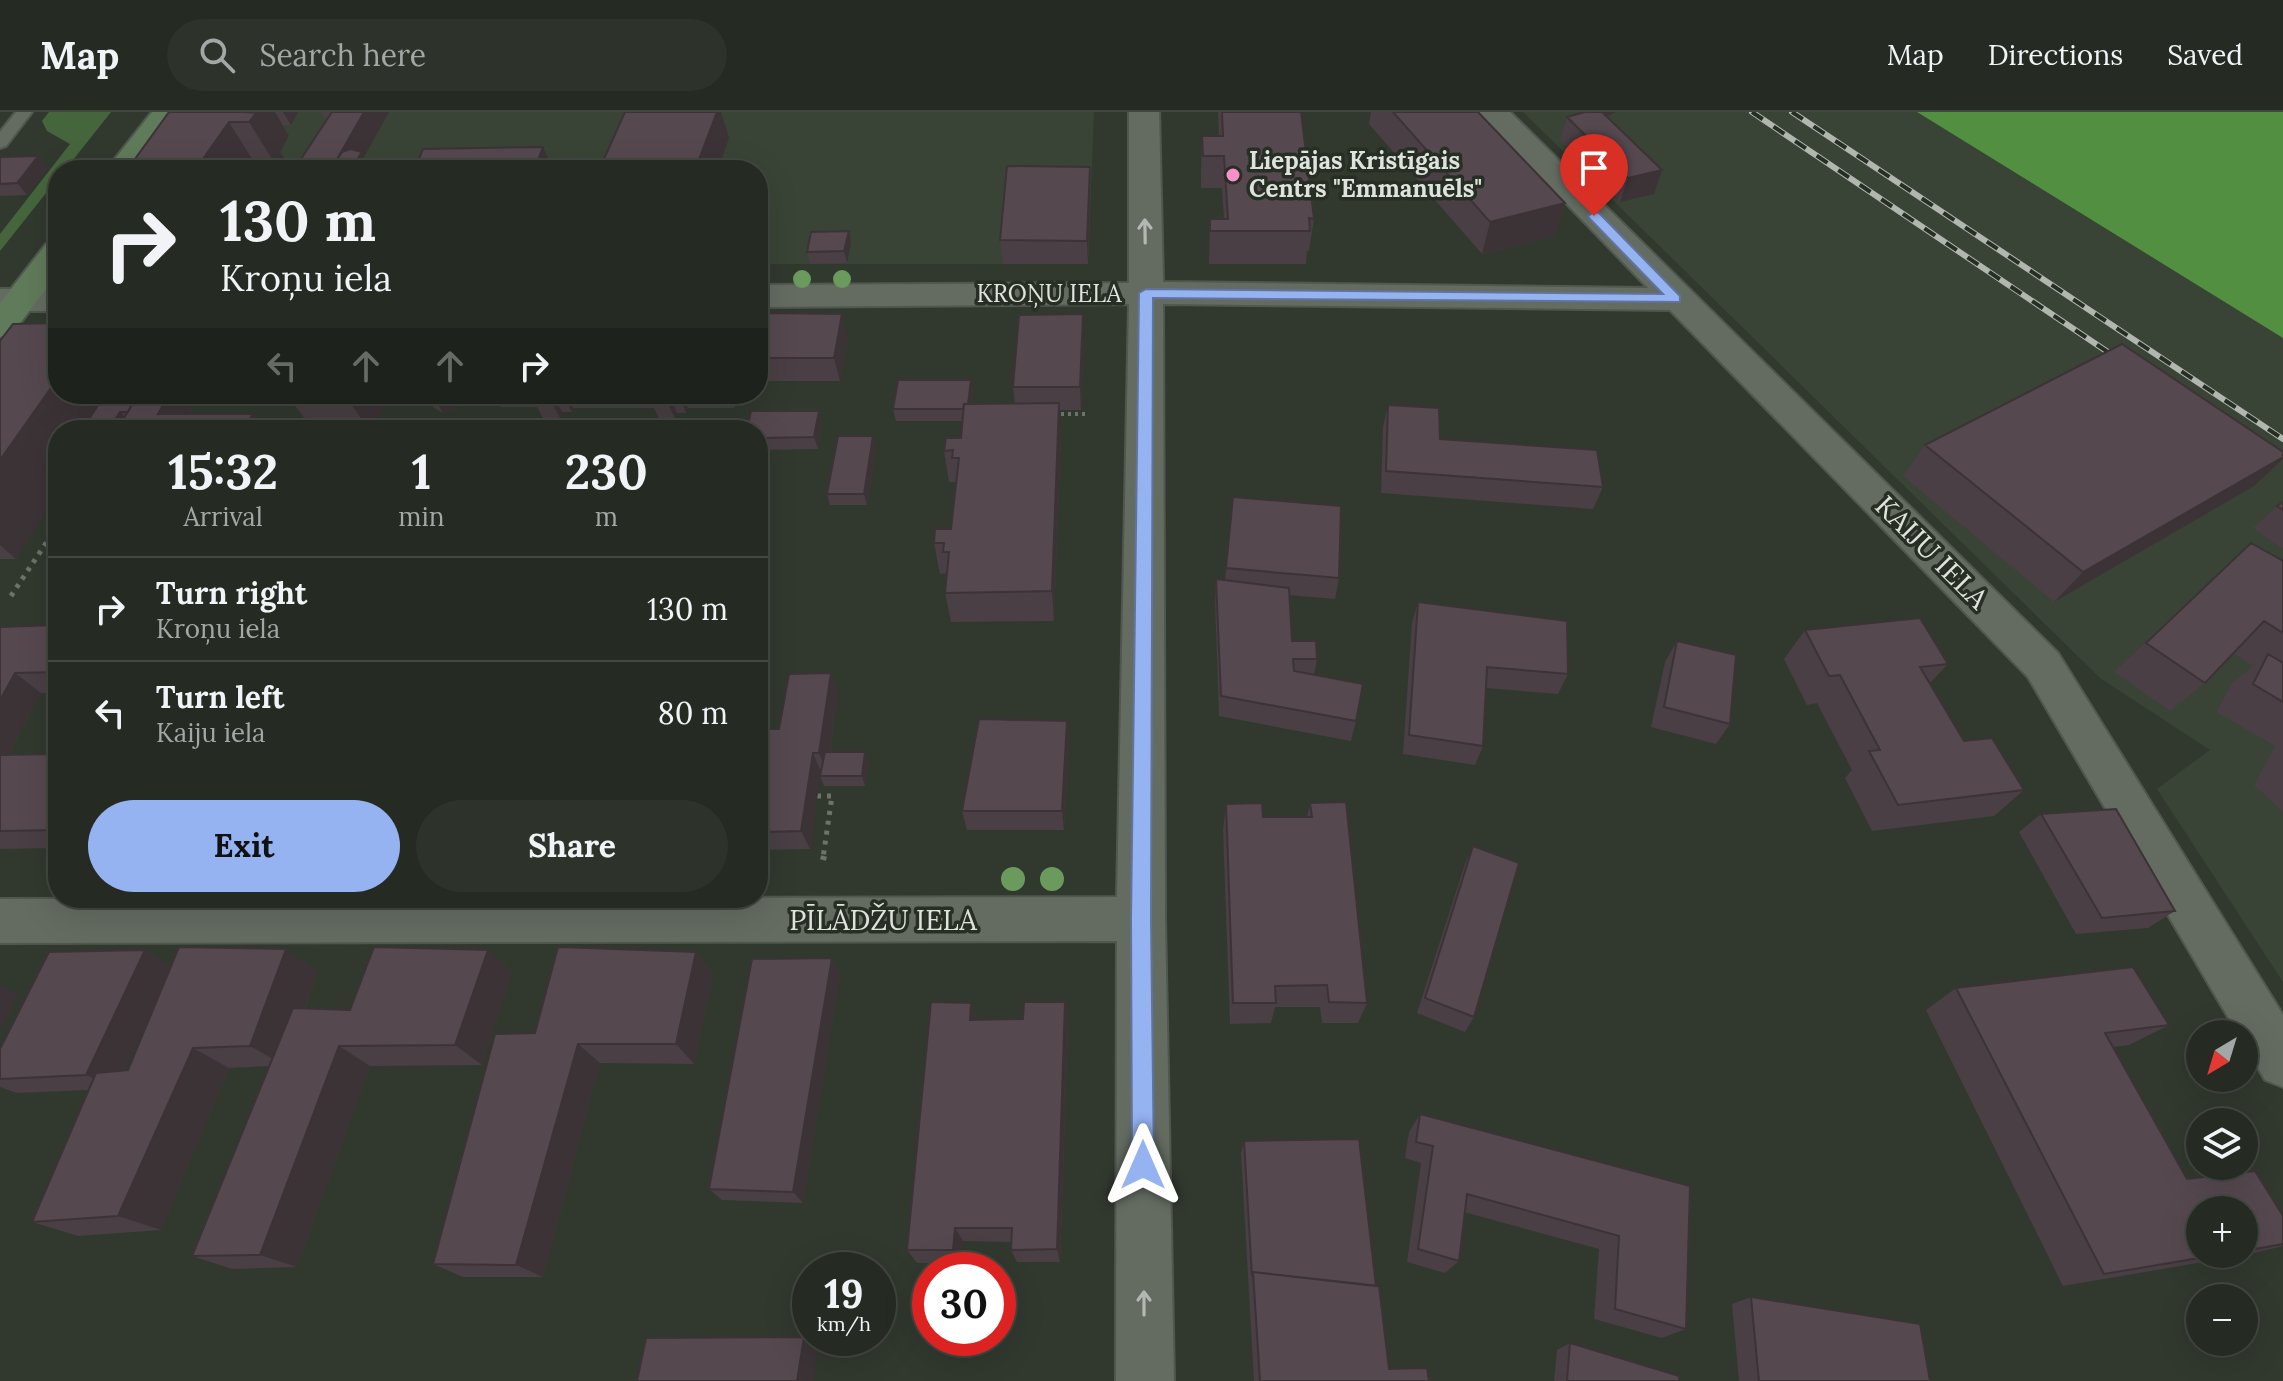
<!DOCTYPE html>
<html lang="en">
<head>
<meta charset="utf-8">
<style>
	body { margin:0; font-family:Lora,serif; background:#2d332b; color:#f1f3f6; height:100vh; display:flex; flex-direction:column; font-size:30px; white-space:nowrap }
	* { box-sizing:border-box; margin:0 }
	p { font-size:26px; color:#a3a7a6 }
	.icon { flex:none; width:44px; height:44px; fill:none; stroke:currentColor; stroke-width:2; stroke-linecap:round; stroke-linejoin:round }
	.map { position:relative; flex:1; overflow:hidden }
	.sheet { position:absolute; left:48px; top:308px; width:720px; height:488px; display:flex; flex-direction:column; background:#252b23; border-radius:32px; box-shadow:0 8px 32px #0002,0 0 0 2px #424741 }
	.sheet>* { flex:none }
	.top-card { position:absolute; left:48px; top:48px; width:720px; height:244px; border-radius:32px; box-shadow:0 8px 32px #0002,0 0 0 2px #424741; background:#252b23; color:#f1f3f6; overflow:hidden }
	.needle { width:52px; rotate:218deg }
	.controls { position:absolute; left:2186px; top:908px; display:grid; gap:16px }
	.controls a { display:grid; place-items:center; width:72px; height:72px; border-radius:50%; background:#252b23; box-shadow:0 8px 32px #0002,0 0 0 2px #424741; font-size:40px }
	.speed { position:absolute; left:792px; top:1140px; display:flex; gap:16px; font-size:40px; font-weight:700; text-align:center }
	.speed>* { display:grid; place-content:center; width:104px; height:104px; border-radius:50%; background:#252b23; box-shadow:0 8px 32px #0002,0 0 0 2px #424741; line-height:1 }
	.speed small { font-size:20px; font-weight:400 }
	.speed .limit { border:12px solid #d22; background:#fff; color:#111 }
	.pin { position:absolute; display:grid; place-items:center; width:68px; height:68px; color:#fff; margin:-82px -34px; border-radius:50% 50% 50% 0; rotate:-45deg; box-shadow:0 0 8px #0007 }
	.pin .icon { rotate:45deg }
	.me { position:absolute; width:88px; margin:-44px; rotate:0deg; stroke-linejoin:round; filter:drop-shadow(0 0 6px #0008) }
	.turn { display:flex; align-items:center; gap:28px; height:168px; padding:0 40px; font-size:36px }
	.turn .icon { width:104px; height:104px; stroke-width:2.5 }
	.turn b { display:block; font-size:56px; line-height:68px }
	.lanes { display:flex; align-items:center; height:76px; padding:0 40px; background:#0003; justify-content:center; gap:40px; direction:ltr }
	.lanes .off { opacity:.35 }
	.eta { display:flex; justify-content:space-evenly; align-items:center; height:136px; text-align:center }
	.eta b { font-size:48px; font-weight:800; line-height:56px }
	.primary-button { display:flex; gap:16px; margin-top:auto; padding:16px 40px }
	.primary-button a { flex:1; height:92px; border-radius:48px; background:#95b2f1; color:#111; font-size:32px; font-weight:800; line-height:92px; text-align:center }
	.primary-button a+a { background:#2d332b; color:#f1f3f6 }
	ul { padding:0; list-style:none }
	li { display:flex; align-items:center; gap:24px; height:104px; padding:0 40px; border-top:2px solid #424741 }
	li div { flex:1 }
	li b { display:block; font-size:30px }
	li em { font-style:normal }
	header { display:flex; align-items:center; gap:48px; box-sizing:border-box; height:112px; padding:0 40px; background:#252b23; border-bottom:2px solid #424741 }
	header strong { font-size:38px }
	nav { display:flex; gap:44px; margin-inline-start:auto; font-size:28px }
	.search { width:560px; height:72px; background:#2d332b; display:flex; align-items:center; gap:20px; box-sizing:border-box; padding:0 28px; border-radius:44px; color:#a3a7a6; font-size:30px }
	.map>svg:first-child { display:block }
</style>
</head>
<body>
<header>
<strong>Map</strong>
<div class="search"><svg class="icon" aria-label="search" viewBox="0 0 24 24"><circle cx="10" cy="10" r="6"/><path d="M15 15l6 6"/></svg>Search here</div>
<nav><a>Map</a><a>Directions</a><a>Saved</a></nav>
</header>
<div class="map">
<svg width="2283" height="1269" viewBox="0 0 2283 1269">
	<rect width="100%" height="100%" fill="#31392f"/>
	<!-- built -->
	<path fill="#394436" d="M192,0h902l-6,152h-330v-94h-608z
		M1523,0h394l366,226v644l-126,-193 53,-39 -110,-72z"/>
	<!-- green -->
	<path fill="#45663c" d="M49,0h62l-46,58h-7v8l-58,73v-17l70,-90 -23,-13 -5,-10z"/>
	<!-- water -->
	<path fill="#538f41" d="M1917,0h366v226z"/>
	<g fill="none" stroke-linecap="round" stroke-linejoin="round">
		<!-- lane casing -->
		<g stroke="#50574e" stroke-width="4">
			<path id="lane" d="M16,0h16l-26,34 -6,2v-16z"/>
		</g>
		<!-- street casing -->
		<g stroke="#50574e" stroke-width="4">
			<path id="street" d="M1129,0h30l4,170 485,6 -170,-176h32l548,541 225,362v72l-18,-7 -21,-36v-10h-6l-210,-357 -358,-367 -507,-6 2,615 9,462h-58l1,-440 -1117,2v-44l1117,-2 12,-593 -371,3v-22l371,-2z
				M0,177h58v22h-58z"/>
		</g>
		<!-- secondary casing -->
		<g stroke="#50574e" stroke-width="4">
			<path id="secondary" d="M152,0h30l-45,58h-31z
				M58,129v32l-46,61 -12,3v-34l46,-59z"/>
		</g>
		<!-- path-far2 -->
		<path stroke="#6c736a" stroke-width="4" stroke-dasharray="3 4" stroke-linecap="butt" d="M496,291l4,-9
			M1054,302h35"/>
		<!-- path-far1 -->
		<path stroke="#6c736a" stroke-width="5" stroke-dasharray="4 6" stroke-linecap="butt" d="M11,484l47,-71
			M817,684h15l-9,62"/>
		<!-- path -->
		<path stroke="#6c736a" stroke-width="6" stroke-dasharray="5 7" stroke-linecap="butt" d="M823,748l1,-4"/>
		<!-- lane -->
		<use href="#lane" fill="#646c62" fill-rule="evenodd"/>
		<!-- street -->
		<use href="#street" fill="#646c62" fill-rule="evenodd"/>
		<!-- secondary -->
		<use href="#secondary" fill="#607b59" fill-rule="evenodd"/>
		<!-- rail casing -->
		<g stroke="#b1b6af" stroke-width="6">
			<path id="rail" d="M1752,0l375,253
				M1792,0l491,327"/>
		</g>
		<!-- rail -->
		<use href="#rail" stroke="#272f25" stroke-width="4" stroke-dasharray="13" stroke-linecap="butt"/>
	</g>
	<!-- trees -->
	<g fill="#6b9a5d">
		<circle cx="802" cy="167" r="9"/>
		<circle cx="842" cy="167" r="9"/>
		<circle cx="1013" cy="767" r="12"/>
		<circle cx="1052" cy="767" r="12"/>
	</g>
	<!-- wall -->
	<path fill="#493f44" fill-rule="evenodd" d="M169,0h129l-7,13h-8l6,11 -9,16 6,10h13l30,-45h-6l-2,-5h68l-25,45 4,7h28l3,6h-272z
		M1218,0h83l13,107 -5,32h-2l-1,13h-97l1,-45h14l-2,-31h-21v-19l1,-33h17z
		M1371,0h107l87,91 -10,33 -73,18 -113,-130z
		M1581,0h35l-9,4 55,54 -8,24 -34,8 -60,-62 7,-23 15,-4z
		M423,37l130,21h-138v-1z
		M38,44l9,12 -20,27 -27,1v-39z
		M1090,78l-2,74h-85l-3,-24z
		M851,131l-4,20 -37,1 -3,-12z
		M848,225l-8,44h-77l-5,-16v-16z
		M1084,225l-3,73h-22l2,25 -7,186 -103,1 -6,-29 2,-20 -7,1 -6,-31 17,-14 5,-47h-7l-5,-31 17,-13 1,-17h-66l-3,-12 78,-29 2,12 -2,12h44l-2,-17z
		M0,229l58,53h142l-10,20h63l12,16h-207l-42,129h-16z
		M295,282h88l4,6 -15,30h-59l-22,-30z
		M426,282h36l-6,14 -13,5 -9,-5z
		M494,282h245l-4,14h-47l-2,5h-9l-2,6h-16l-5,-11h-81l-1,4h-10l-2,6h-17l-6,-11h-36z
		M1388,293l52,34 163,48 -10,22 -212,-16 2,-66z
		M822,311l-4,26 -60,1v-20z
		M1925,333l329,41 -200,116 -151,-126z
		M876,335l-9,58h-37l-3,-11z
		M1233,385l106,81 -4,21 -46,-4 3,46 25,18 -3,16 42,46 -5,20 -132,-25 -4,-116 1,-21 9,1z
		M2283,390v47l-30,-21 24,-22z
		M2251,431l32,18v251l-29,-27 21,-39 -59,-34 16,-29 21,-17 -20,-13 -28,30 -35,28 -56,-39z
		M1418,490l150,72 -10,20 -72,-6 -3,58 -8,19 -72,-11 9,-131z
		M58,513v68h-17l-33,62 50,-1v94l-58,1v-222z
		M1805,518l143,34 -18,19 34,58 60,49 -30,26 -122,15 -27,-53 7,-8 -35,-67 -10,2 -23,-46z
		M1677,529l53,83 -14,20 -65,-17 14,-65z
		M831,561l7,20 -8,59 39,10 -4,24h-41l-4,-10 -10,73 -52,1v-109l21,-12z
		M1067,609l2,20 -5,89h-97l-5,-19z
		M1310,691l57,200 -9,20h-36l-2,-16h-45l-4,16 -41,1 -7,-194 3,-26 37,13h44z
		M2041,702l134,97 -27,17 -72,6 -57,-102z
		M1473,734l1,171 -9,15 -48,-19 48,-149z
		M488,838l24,22 -30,93 -112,1 -73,201 -65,2 -40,-13 77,-190 -40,2 -68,162 -83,6 -46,-14 56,-132 -71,3 -17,-6v-38l171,-83 147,5 -13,37 45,2zM168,863l-40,95h-4z
		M696,840l17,23 -19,89 -94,-1 -57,214h-80l-30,-13 102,-231z
		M832,846l8,15 -37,230 -81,-3 -13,-11z
		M1956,876l213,37 -40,20 -16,2 74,132 96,37v30l-33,8 -187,32 -137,-276zM2244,1098v44h-44z
		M1065,890l3,21 -8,239h-43l-6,-12v-8l-48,-1 -2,22h-44l-10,-13 64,-247 6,17 46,-1z
		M1420,1002l270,72 -4,143 -24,9 -68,-19 5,-70 -135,-37 -5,49 -14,12 -38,-11 14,-99 -16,-5 4,-26z
		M1244,1029l132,145 13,83 40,12h-175l-13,-228z
		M1751,1185l179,84h-191l-7,-77z
		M1570,1231l109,38h-125l3,-31z"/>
	<!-- shaded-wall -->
	<path fill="#3c3337" d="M245,0h30l14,24 -9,16 7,10 -8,8 -30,-48z
		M283,0h15l-7,13z
		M364,0h25l-25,45 8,13 -41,-2z
		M717,0h4l8,26 -11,32h-23z
		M1597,0h19l-21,9z
		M229,10l30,48h-49l-7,-11z
		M543,35l10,23h-17l-1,-2z
		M38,44l9,12 -20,27 -10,-12z
		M1090,55v23l-2,74 -1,-23z
		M1662,58l-8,24 -34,8 8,-24z
		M1565,91l-10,33 -73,18 8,-32z
		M849,119l2,12 -4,20 -3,-12z
		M842,202l6,23 -8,44 -6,-23z
		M1083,202l1,23 -3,73 -1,-23z
		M58,266v16h39l16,17 -13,19h-42v65l-42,64 -16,-14v-85z
		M971,268l2,12 -3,29 -2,-11z
		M153,282h47l-19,36 -23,-16z
		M353,282h30l4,6 -15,30h-3l-20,-29z
		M432,282h30l-6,14 -13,5z
		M547,282h5l10,18 -2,6z
		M563,282h3l7,14 -1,4z
		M664,282h5l8,19 -2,6z
		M679,282h3l6,14 -2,5z
		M730,282h9l-4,14z
		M1059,291l2,32 -7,186 -2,-30z
		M819,299l3,12 -4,26 -4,-12z
		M120,300l10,11 -4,7h-18z
		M253,302l12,16h-21z
		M873,324l3,11 -9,58 -3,-11z
		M2283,345v2l-29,27 -200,116 29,-30z
		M762,534l4,11 -8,38v-32z
		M15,561l26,20 -37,69 -4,-2v-60z
		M831,561l7,20 -11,79 -8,-19z
		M1067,609l2,20 -5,89 -2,-19z
		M865,640l4,10 -4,24 -3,-10z
		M813,641l8,19 -11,77 -9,-18z
		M286,837l32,22 -34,94 -34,-19z
		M145,838l27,16 -56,123 -30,-14z
		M488,838l24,22 -30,93 -27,-20z
		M696,840l17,23 -19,89 -18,-20z
		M832,846l8,15 -37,230 -10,-11z
		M0,873l19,9 -19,36z
		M1065,890l3,21 -8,239 -3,-13z
		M971,891l7,20 -8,-3z
		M578,932l22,19 -57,214 -27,-12z
		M339,934l31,20 -73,201 -37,-12z
		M193,936l36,20 -68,162 -43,-14z
		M955,1116l8,13 -2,22 -8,-13z
		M804,1225l14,10 -4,34h-17z"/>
	<!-- building -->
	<path fill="#55494f" stroke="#3c3337" stroke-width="2" d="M169,0h76l11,1 -7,9h-20l-26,37 21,2v5l-8,4h-89z
		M332,0h32l-28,49 -8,3 -29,-2z
		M625,0h92l-22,58h-96z
		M1222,0h79l13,107 -5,-1 1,13h-100v-12h18l-4,-63h-21l-1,-20h21z
		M1393,0h85l87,91 -75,19z
		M1585,0h17l60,58 -34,8 -61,-61z
		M543,35l-8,21 -120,1 8,-20z
		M351,37l11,3 -5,8 3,4h36l-4,6h-153l6,-7 8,-3 75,4 9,-4 5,-8z
		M38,44l-21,27 -17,1v-27z
		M1007,54l83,1 -3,74 -87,-1z
		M849,119l-5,20 -37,1 4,-20z
		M767,201l75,1 -8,44h-76v-9z
		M1083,202l-3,73h-67l6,-72z
		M58,211v55l-58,82v-119l13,-17z
		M2122,232l161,108v5l-200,115 -158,-127z
		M898,268h73l-3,24h-4l-1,5h-70z
		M121,282h17l-10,18h-8l-12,18h-26l20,-31 17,-1z
		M138,282h31l-11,20h95l-9,16h-127z
		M295,282h58l-4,7 -58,-1z
		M1059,291l-7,188 -107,2 4,-41h-6l1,-9h-10l1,-14h16l8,-71h-7l1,-8 -9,1 2,-13h15l3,-34z
		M1388,293l51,3 1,31 157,11 6,37 -217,-16z
		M751,299h68l-5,26 -56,1v-8h-11z
		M838,324h35l-9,58h-37z
		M1233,385l108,9 -2,72 -113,-10z
		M2283,390v8l-6,-4z
		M2251,431l32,18v72l-19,-12 -59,62 -59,-40z
		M1216,467l73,9 3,53h24l1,18h-24l1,12 69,13 -7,37 -135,-25z
		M1418,490l149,19 1,53 -81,-7 -4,79 -74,-11z
		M1920,506l28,46 -28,3 44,74 28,-3 32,52 -126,15 -29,-54 11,-1 -40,-75 -11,1 -24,-46z
		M58,513v47l-43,1 -15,27v-73z
		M1677,529l59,14 -6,69 -66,-17z
		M758,534h4l-4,17z
		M2268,542l15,9v39l-30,-18z
		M831,561l-12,80h-6l-12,78 -43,1v-91h1l2,-12h18l10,-55z
		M979,607l88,2 -5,90h-100z
		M825,640h40l-3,24h-42z
		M58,642v76l-58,1v-76z
		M1346,690l21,201 -38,-1 -2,-17 -52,1 1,17h-43l-7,-199 36,-1 1,14h49l-2,-14z
		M2116,697l59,102 -73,7 -61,-104z
		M1473,734l46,17 -45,154 -49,-19z
		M179,835l107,2 -36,97 -57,2 -75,168 -86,6 64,-149 32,-3z
		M374,835l114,3 -33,95 -116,1 -79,209 -68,1 101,-248 57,2z
		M558,835l138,5 -20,92h-98l-62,221 -83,-1 62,-230 40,-1z
		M145,838l-59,125 -86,4v-30l49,-97z
		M832,846l-39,234 -84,-3 43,-230z
		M2133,855l36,58 -64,8 82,146 68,-8 28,45v28l-39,7v-41h-44v44h23l-119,20 -148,-286z
		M931,890l40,1 -1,17 53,-1 1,-17h41l-8,247 -46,1 1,-22h-57l-2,22h-46z
		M1420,1002l270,72 -4,143 -71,-20 4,-73 -152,-42 -8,67 -41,-12 15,-103 -17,-4z
		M1359,1027l17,147 -123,-14 -1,4 -8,-135z
		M1253,1160l126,14 10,83 38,-1 2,13h-169z
		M1751,1185l169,27 10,57h-171z
		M804,1225l-7,44h-160l9,-43z
		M1570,1231l109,33v5h-112z"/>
	<!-- one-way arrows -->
	<defs><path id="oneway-shaft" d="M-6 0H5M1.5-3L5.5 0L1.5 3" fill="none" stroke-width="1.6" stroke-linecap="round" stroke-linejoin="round" transform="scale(2)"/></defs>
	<g stroke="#b3b9b2">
		<use href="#oneway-shaft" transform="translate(1145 119) rotate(-91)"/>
		<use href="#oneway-shaft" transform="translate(1144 1191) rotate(-90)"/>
	</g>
	<!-- route -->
	<path fill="#95b2f1" stroke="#61749d" stroke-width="2" d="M1594,100l5,1 81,83v6l-527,-4 -2,621 3,246 -3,8 -8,4 -8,-4 -3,-8 -1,-246 8,-626 7,-4 517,5 -73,-75 -2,-3z"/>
	<!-- markers -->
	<circle fill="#f890cc" stroke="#272f25" stroke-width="3" cx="1233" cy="63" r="8"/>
	<g text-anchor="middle" stroke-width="7" stroke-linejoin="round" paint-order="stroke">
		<!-- far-poi labels -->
		<g font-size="24" font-weight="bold" fill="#dee3dd" stroke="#272f25" text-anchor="start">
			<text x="1249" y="57">Liepājas Kristīgais<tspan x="1249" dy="28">Centrs "Emmanuēls"</tspan></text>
		</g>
		<!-- far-street labels -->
		<g font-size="24" fill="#dee3dd" stroke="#272f25">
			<text x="1049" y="190">KROŅU IELA</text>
		</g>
		<!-- street labels -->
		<g font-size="28" fill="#dee3dd" stroke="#272f25">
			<text transform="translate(1932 440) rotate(45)" y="10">KAIJU IELA</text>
			<text x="883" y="818">PĪLĀDŽU IELA</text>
		</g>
	</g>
</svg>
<div class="controls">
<a><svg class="needle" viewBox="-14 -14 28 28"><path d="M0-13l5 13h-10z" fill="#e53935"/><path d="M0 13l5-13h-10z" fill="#a3a7a6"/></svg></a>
<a><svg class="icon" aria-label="layers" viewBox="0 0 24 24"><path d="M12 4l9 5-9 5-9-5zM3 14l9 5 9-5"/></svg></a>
<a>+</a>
<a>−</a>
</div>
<div class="speed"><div>19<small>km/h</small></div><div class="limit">30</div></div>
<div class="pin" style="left:1594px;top:104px;background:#d93025"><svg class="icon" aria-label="arrive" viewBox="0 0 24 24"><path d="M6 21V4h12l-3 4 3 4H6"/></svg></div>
<svg class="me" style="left:1143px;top:1053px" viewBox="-20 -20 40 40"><path d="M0-17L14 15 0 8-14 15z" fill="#95b2f1" stroke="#fff" stroke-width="4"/></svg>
<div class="top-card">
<div class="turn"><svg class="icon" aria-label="right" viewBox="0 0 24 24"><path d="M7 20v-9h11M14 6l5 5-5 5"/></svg><div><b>130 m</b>Kroņu iela</div></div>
<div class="lanes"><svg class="icon off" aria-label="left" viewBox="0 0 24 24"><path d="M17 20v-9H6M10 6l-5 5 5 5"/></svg><svg class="icon off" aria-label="ahead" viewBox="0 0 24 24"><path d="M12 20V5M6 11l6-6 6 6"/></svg><svg class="icon off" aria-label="ahead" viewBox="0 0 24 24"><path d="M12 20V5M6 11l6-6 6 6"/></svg><svg class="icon" aria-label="right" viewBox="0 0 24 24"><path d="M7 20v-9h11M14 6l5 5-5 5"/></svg></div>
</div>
<section class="sheet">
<div class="eta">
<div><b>15:32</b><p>Arrival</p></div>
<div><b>1</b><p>min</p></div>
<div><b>230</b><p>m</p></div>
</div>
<ul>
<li><svg class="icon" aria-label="right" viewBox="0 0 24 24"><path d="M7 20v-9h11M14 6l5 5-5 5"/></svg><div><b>Turn right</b><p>Kroņu iela</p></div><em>130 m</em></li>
<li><svg class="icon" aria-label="left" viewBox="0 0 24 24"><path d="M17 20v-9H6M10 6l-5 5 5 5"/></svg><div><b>Turn left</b><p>Kaiju iela</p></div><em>80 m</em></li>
</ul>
<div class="primary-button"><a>Exit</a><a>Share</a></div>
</section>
</div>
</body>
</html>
